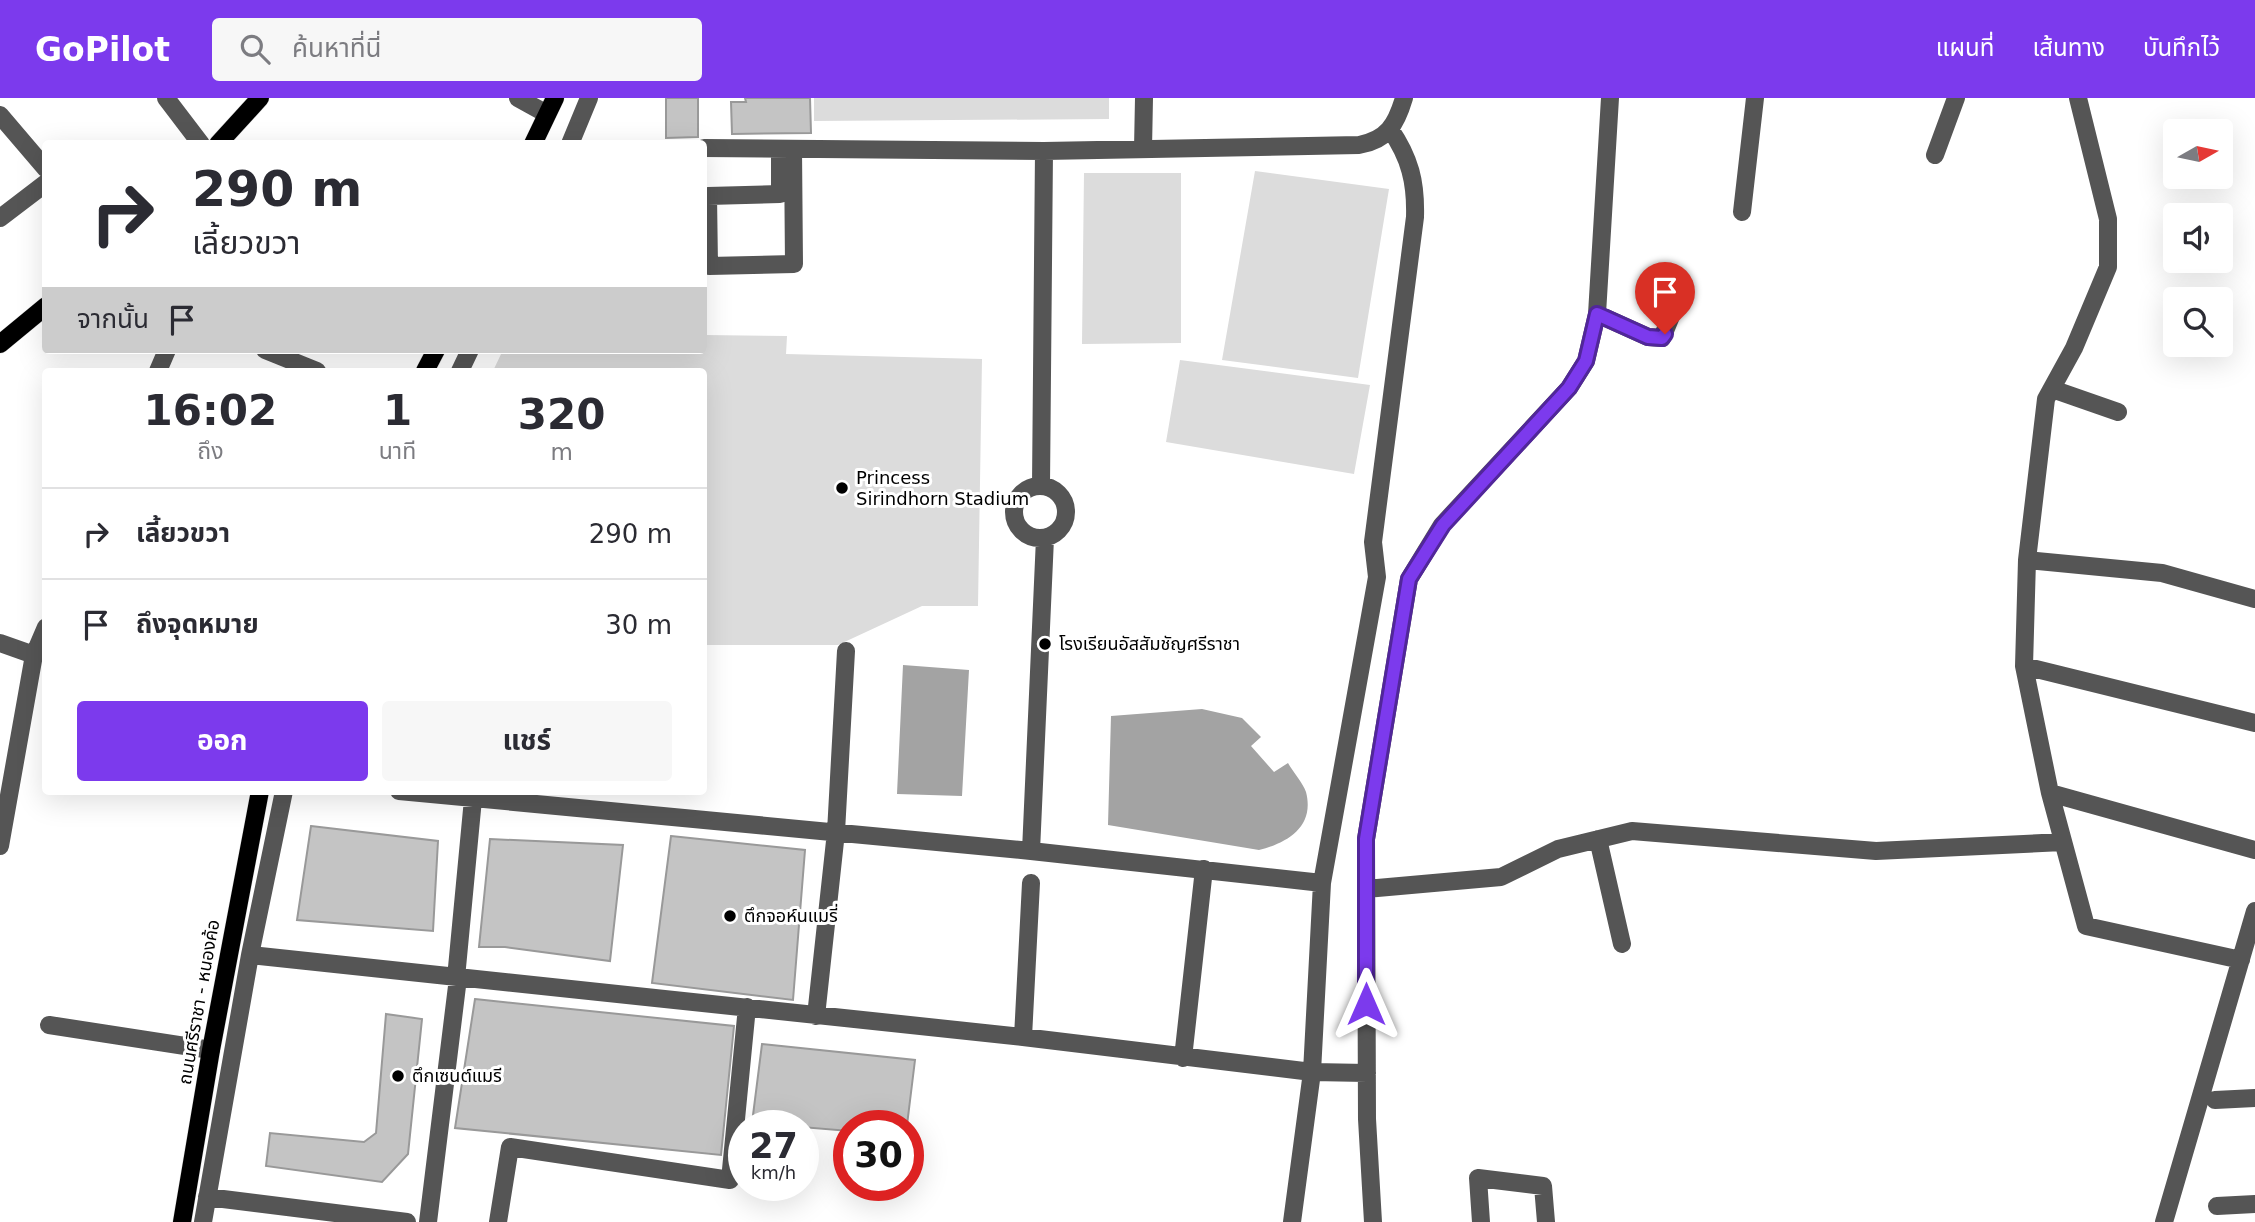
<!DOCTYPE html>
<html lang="th">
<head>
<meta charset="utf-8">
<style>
	body { margin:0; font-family:"DejaVu Sans","Noto Sans Thai",sans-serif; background:#f7f7f7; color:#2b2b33; height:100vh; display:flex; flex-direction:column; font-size:26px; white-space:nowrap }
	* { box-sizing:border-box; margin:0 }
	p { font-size:23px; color:#7c7c81 }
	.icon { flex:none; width:38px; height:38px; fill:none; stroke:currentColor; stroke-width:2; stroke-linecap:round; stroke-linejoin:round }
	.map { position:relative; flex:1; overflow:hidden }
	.panel { position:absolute; left:42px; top:270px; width:665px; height:427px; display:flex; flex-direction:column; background:#fff; border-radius:7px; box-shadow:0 7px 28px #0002 }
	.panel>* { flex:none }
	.hud { position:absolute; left:42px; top:42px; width:665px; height:214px; border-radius:7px; box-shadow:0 7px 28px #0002; background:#fff; color:#2b2b33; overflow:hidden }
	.needle { width:46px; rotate:81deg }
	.controls { position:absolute; left:2163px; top:21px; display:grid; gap:14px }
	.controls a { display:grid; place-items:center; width:70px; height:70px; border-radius:7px; background:#fff; box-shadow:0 7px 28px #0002; font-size:35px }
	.speed { position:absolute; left:728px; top:1012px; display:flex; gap:14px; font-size:35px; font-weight:700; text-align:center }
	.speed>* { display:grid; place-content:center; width:91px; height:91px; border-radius:50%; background:#fff; box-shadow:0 7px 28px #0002; line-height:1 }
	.speed small { font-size:18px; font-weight:400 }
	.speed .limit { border:10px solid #d22; background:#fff; color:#111 }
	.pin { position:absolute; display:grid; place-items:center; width:60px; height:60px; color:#fff; margin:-72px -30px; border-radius:50% 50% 50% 0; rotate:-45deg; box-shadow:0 0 7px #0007 }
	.pin .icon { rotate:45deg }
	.me { position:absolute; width:77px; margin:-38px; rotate:0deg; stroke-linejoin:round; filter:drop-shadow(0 0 5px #0008) }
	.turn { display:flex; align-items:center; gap:24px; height:147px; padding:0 35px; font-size:32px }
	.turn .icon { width:91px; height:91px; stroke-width:2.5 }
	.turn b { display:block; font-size:49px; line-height:60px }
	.then { display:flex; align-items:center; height:66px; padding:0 35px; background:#0003; gap:14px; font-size:26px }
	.eta { display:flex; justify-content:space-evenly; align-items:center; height:119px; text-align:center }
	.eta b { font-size:42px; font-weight:700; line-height:49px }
	.action { display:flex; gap:14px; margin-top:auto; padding:14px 35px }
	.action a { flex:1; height:80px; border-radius:7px; background:#7c3aed; color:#fff; font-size:28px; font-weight:700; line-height:80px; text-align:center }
	.action a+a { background:#f7f7f7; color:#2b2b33 }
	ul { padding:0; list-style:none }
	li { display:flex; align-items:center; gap:21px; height:91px; padding:0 35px; border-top:2px solid #e1e1e2 }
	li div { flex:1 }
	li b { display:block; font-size:26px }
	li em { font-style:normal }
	header { display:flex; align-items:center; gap:42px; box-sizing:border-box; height:98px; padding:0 35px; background:#7c3aed; color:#fff }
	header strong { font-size:33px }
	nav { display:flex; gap:38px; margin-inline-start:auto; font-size:24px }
	.search { width:490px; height:63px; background:#f7f7f7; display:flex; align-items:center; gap:18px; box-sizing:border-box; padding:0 24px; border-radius:7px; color:#7c7c81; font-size:26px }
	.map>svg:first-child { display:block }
</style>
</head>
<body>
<header>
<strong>GoPilot</strong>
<div class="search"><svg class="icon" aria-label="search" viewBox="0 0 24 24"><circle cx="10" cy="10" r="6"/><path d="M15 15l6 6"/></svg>ค้นหาที่นี่</div>
<nav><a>แผนที่</a><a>เส้นทาง</a><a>บันทึกไว้</a></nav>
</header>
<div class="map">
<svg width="2255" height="1124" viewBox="0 0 2255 1124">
	<rect width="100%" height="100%" fill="#fff"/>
	<!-- green -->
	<path fill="#dcdcdc" d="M814,0h295v21l-295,2z
		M1255,73l134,18 -31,189 -136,-18z
		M1084,75h97v170l-99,1z
		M704,237l83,1 -1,18 196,5 -4,247h-56l-84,39h-134v-274h-211l9,-19 176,1v-3h26z
		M1180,262l190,25 -16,89 -188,-32z"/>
	<!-- water -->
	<path fill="#a3a3a3" d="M903,567l66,5 -7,126 -65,-2z
		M1202,611l40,9 19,19 -10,9 23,26 14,-9c5,9 15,20 18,29 9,35 -19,51 -47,58l-151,-25 3,-109z"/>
	<!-- building -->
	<path fill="#c4c4c4" stroke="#999" stroke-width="2" d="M666,0h32v39l-32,1z
		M745,0h65l1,35 -79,1 -1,-32h15z
		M311,728l127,15 -5,90 -136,-11z
		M671,738l134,14 -12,150 -141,-17z
		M490,741l133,6 -13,116 -105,-14h-26z
		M475,901l259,27 -13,129 -266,-27z
		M386,916l36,5 -14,135 -26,28 -116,-16 4,-33 94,9 12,-9z
		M762,946l153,16 -8,65h-58v6l-97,-8z"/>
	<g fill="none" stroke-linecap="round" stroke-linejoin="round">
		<!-- major casing -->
		<g stroke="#dbdbdb" stroke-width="19">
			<path id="major" d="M218,46l42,-46
				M533,46l22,-46
				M0,246l46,-38
				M425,273l11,-21
				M182,1124l29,-172 49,-259"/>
		</g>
		<!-- minor -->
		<path stroke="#555" stroke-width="18" d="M166,0l35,46
			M518,0l29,16
			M2078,0l30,121v48l-34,81 -28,51 -19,161 -3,106 26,127 36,133 155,34
			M0,17l46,54
			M570,46l19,-46
			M704,50l340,3 315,-6c28,-5 37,-20 45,-47
			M780,51v45l-72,2 1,70 85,-2 -1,-115
			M1143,51l1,-51
			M1935,57l21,-57
			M1742,114l13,-114
			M0,120l46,-35
			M1597,216l51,23 14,1 16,-39
			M265,252l52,21
			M158,273l9,-21
			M460,273l10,-21
			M2052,291l66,23
			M1041,387l3,-334
			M1014 414a26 26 0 1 1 52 0a26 26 0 1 1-52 0Z
			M2027,462l135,13 93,26
			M0,545l34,12
			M2024,568l231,57
			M399,693l632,60 291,32
			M2050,695l205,57
			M1598,741l24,105
			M0,748l34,-191 12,-28
			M1031,753l14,-313
			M1366,791l135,-12 57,-28 74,-18 244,20 187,-9
			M250,857l773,82 289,35 55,1
			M456,880l17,-179
			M816,918l20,-184 10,-181
			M49,927l162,25
			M1023,939l8,-154
			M1183,960l21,-189
			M2215,1002l40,-2
			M207,1099l200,25
			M2217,1108l38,-2
			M203,1124l47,-267 34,-164
			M428,1124l30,-244
			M498,1124l12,-75 220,33 17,-173
			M1292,1124l20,-150 10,-189 55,-306 -4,-35 42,-325c1,-35 -5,-59 -25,-88
			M1373,1124l-6,-103 -1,-280 43,-260 33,-54 127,-137 17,-27 11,-47 13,-216
			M1481,1124l-3,-44 65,8 3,36
			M2164,1124l91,-311"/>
		<!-- major -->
		<use href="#major" stroke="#000" stroke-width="18"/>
	</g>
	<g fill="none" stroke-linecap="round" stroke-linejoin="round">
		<!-- route casing -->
		<g stroke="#51269a" stroke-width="18">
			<path id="route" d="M1366,906v-165l43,-260 34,-54 126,-137 17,-27 11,-47 51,23 14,1 3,-4"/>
		</g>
		<!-- route -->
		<use href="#route" stroke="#7c3aed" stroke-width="12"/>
	</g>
	<!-- markers -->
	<g fill="#000" stroke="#fff" stroke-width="2.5">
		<circle cx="842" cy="390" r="7"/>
		<circle cx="1045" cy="546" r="7"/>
		<circle cx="730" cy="818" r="7"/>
		<circle cx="398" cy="978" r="7"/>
	</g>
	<g text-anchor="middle" stroke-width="6" stroke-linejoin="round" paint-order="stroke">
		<!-- poi labels -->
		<g font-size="18" fill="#000" stroke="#fff" text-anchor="start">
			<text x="856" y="386">Princess<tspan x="856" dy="21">Sirindhorn Stadium</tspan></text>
			<text x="1059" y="552">โรงเรียนอัสสัมชัญศรีราชา</text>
			<text x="744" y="824">ตึกจอห์นแมรี่</text>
			<text x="412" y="984">ตึกเซนต์แมรี</text>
		</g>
		<!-- street labels -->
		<g font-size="18" fill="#000" stroke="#fff">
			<text transform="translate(199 904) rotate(-80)" y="6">ถนนศรีราชา - หนองค้อ</text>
		</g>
	</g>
</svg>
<div class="controls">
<a><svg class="needle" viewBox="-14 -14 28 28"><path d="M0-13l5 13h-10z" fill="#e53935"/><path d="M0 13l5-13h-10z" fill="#7c7c81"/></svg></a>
<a><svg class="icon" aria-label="sound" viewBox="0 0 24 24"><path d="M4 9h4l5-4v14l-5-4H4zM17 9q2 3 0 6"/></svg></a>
<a><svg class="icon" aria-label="search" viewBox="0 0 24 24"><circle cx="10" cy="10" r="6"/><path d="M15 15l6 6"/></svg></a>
</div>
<div class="speed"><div>27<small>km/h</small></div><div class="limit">30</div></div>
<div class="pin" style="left:1665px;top:236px;background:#d93025"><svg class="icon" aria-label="arrive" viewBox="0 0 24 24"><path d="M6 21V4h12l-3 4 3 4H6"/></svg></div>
<svg class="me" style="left:1366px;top:906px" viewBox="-20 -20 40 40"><path d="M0-17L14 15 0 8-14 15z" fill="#7c3aed" stroke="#fff" stroke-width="4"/></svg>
<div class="hud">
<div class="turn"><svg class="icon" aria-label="right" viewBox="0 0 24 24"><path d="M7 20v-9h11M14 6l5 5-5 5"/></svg><div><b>290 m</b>เลี้ยวขวา</div></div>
<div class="then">จากนั้น<svg class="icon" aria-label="arrive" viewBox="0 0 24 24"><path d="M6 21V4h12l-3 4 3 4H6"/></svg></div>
</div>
<section class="panel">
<div class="eta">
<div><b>16:02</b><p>ถึง</p></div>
<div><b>1</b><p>นาที</p></div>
<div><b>320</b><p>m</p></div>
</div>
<ul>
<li><svg class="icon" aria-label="right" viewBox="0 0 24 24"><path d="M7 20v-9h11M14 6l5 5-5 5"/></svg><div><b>เลี้ยวขวา</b></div><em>290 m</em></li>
<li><svg class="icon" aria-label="arrive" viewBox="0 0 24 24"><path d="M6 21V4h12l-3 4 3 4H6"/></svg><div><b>ถึงจุดหมาย</b></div><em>30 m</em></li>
</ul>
<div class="action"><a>ออก</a><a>แชร์</a></div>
</section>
</div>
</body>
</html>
